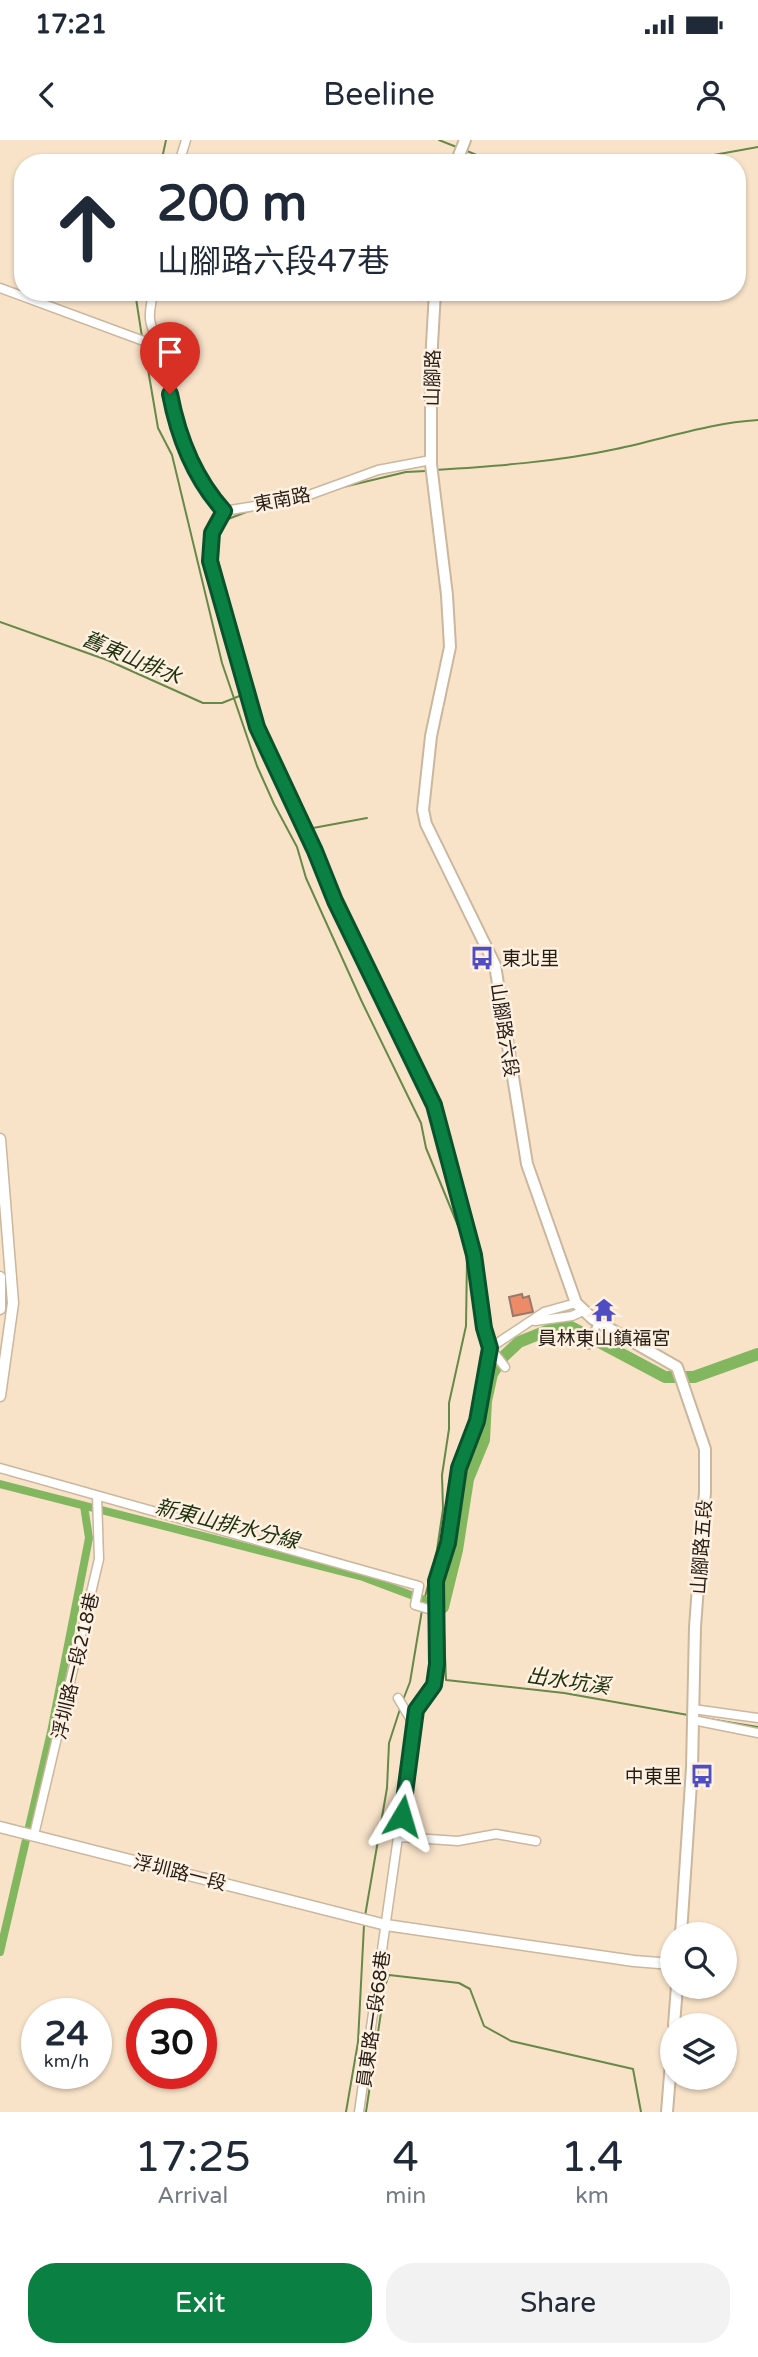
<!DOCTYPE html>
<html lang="en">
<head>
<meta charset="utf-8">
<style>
	body { margin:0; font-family:"Varela Round","Noto Sans TC",sans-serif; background:#f2f2f3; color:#1f2937; height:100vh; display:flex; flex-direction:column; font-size:26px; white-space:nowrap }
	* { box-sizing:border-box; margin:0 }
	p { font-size:23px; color:#747a83 }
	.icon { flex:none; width:38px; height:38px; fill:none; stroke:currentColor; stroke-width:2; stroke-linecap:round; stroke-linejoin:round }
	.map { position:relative; height:1972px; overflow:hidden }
	.sheet { display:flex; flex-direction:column; background:#fff; flex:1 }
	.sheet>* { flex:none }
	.banner { position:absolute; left:14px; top:14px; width:732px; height:147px; border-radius:28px; box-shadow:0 2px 5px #0004; background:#fff; color:#1f2937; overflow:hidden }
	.buttons { position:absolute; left:660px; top:1782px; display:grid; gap:14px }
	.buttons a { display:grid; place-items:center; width:77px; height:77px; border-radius:50%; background:#fff; box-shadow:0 2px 5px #0004; font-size:35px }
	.speed { position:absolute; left:21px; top:1858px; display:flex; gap:14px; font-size:35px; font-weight:700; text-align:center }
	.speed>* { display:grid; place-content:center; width:91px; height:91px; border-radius:50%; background:#fff; box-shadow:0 2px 5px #0004; line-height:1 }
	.speed small { font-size:18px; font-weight:400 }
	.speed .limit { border:10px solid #d22; background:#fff; color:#111 }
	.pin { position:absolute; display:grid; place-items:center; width:60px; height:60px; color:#fff; margin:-72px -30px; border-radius:50% 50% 50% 0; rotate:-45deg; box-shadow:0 0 7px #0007 }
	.pin .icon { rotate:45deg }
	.me { position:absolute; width:77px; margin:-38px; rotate:7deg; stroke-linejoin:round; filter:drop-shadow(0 0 5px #0008) }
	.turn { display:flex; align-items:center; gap:24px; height:147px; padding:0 28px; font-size:32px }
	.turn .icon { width:91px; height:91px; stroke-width:2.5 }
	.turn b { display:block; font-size:49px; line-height:60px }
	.eta { display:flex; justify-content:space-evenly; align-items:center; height:119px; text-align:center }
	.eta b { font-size:42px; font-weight:600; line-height:49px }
	.action { display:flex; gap:14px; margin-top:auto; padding:14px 28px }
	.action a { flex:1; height:80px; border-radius:28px; background:#0b8043; color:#fff; font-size:28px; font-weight:600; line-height:80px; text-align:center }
	.action a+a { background:#f2f2f3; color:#1f2937 }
	.status { display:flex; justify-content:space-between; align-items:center; height:49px; padding:0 35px; background:#fff; direction:ltr }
	.status svg { height:19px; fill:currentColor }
	header { display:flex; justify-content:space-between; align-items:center; height:91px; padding:0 28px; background:#fff; font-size:32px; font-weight:600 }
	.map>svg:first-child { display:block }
</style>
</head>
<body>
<div class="status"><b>17:21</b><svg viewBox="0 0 49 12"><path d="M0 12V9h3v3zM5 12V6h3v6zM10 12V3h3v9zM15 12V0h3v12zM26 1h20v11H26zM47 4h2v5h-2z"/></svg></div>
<header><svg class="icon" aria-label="back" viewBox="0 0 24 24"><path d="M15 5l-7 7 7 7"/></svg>Beeline<svg class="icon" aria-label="person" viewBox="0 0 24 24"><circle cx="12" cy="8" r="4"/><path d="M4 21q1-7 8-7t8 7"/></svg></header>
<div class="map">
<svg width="758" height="1972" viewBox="0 0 758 1972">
	<rect width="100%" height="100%" fill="#f8e3c9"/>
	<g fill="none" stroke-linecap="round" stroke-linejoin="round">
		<!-- stream -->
		<path stroke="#668848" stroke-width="2" d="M439,0l20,8
			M467,11l12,5 29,2 178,2 72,-13
			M161,23l5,-23
			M135,152l7,45
			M144,206l14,82 14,27 50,208 35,103 17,38 23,43 9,31 56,124 59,121 5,25 37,90 4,21 -1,67 -17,77v26l-7,46 1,34 -6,41 -14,55
			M435,330c61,-4 121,-8 181,-21 48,-10 93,-26 142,-29
			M339,348l67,-16 20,-1
			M216,395l7,-14 26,-10
			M215,407c21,96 46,195 98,281l54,-10
			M0,482l107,38 96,43h19l20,-8
			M443,1467l3,73 118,13 124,22
			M403,1560l7,-18 12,-72
			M697,1577l61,10
			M365,1776l22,-128 2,-45 11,-34
			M346,1972l12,-70 6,-117
			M366,1972l19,-126 4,-11 70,8 11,6 14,37 27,15 122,28 8,43"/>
		<!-- canal -->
		<path stroke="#82b65f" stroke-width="8" d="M0,1344l363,93 80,30
			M0,1812l51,-220 38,-194 -5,-32"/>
		<!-- river -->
		<path stroke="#82b65f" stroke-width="12" d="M443,1467l14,-57 11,-71 16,-39 2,-39 6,-27 10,-16 17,-16 30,-12 22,-3 94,50h29l64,-23"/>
	</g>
	<!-- building -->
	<path fill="#ec8b66" stroke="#97796d" stroke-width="2" d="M522,1154l1,4 6,-2 4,16 -20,4 -4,-19z"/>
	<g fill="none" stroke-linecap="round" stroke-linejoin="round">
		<!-- pedestrian casing -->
		<g stroke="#cbb69e" stroke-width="10">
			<path id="pedestrian" d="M589,1205l9,-23"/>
		</g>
		<!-- minor casing -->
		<g stroke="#cbb69e" stroke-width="11">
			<path id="minor" d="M179,23l7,-23
				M0,148l160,59
				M153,152c-1,9 -4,19 -3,27 1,11 8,21 11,31 14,58 21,114 63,161
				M224,371l-12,22 -2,28 35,129 12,37 37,84 140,294 40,150 10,73 6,20 15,19
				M224,371l74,-12 80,-29 53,-10
				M535,1181l37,-5 11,-5
				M0,1328l419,118 -4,19 20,6
				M398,1558l16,27
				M693,1569l65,9
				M693,1580l65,13
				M34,1695l65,-276 -2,-63
				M399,1697l59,4 38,-7 40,7
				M359,1972l57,-402 18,-25 3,-21 -1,-83 12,-38 11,-75 17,-47 14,-73 54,-36 32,-9"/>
		</g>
		<!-- tertiary casing -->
		<g stroke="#cbb69e" stroke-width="13">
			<path id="tertiary" d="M0,999l13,164 -13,93
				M0,1137v32
				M0,1687l386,98 248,36 38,3"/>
		</g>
		<!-- secondary casing -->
		<g stroke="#cbb69e" stroke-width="14">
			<path id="secondary" d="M456,23l9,-23
				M435,152l-4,70v102l16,131 3,52 -19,89 -8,74 3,14 69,141 32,199 49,139 17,16 84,48 28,82v43l-10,135 -3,141 -11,166
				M674,1885l3,-39
				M667,1972l5,-62"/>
		</g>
		<!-- pedestrian -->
		<use href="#pedestrian" stroke="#fff" stroke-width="6"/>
		<!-- minor -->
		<use href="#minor" stroke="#fff" stroke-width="8"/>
		<!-- tertiary -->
		<use href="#tertiary" stroke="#fff" stroke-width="10"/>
		<!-- secondary -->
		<use href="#secondary" stroke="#fff" stroke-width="10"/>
	</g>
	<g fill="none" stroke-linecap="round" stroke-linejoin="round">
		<!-- route casing -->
		<g stroke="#07532c" stroke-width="18">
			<path id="route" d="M170,254c8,42 25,85 54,117l-12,22 -2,28 47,166 58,124 20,50 99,204 40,150 10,73 6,20 -13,73 -18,47 -11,75 -12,38 1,83 -3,21 -18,25 -14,106"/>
		</g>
		<!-- route -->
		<use href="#route" stroke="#0b8043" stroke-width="12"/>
	</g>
	<!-- icons -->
	<defs>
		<g id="bus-bare" transform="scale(1.89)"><path d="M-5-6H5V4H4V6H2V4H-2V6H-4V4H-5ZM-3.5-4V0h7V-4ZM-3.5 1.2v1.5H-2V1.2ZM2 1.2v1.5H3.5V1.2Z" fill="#4f4dc3" stroke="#fff1e2" stroke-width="2.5" paint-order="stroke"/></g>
		<g id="temple-bare" transform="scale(1.89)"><path d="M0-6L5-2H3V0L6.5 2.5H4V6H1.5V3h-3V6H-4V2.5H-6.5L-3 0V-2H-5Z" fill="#4f4dc3" stroke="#fff1e2" stroke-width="2.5" paint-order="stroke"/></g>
	</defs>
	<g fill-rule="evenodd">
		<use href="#bus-bare" x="482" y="818"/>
		<use href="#temple-bare" x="604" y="1170"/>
		<use href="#bus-bare" x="702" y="1636"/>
	</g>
	<g text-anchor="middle" stroke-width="5" stroke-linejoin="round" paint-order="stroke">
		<!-- street labels -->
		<g font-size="19" fill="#261e14" stroke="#fff1e2">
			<text transform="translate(432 238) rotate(-89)" y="7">山腳路</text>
			<text transform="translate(282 359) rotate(-11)" y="7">東南路</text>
			<text transform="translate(505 890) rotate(81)" y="7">山腳路六段</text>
			<text transform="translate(701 1407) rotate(-86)" y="7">山腳路五段</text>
			<text transform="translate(75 1526) rotate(-77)" y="7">浮圳路一段218巷</text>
			<text transform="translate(180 1732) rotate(14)" y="7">浮圳路一段</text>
			<text transform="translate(373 1879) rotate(-82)" y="7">員東路一段68巷</text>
		</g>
		<!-- poi labels -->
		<g font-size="19" fill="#261e14" stroke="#fff1e2" text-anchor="start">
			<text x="502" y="825">東北里</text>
			<text x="604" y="1205" text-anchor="middle">員林東山鎮福宮</text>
			<text x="682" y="1643" text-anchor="end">中東里</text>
		</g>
		<!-- water labels -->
		<g font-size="21" font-style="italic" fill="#1d310d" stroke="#fff1e2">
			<text transform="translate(132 518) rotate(23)" y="7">舊東山排水</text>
			<text transform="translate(227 1384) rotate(14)" y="7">新東山排水分線</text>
			<text transform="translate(568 1541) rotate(8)" y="7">出水坑溪</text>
		</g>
	</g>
</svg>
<div class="buttons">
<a><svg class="icon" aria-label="search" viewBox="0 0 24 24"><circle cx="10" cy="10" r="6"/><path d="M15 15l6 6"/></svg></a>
<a><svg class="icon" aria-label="layers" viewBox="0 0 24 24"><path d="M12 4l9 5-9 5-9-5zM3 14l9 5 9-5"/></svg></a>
</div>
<div class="speed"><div>24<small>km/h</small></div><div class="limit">30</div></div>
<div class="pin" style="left:170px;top:254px;background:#d93025"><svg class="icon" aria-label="arrive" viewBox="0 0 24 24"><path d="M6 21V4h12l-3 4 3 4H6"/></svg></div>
<svg class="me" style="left:402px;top:1676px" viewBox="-20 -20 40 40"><path d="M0-17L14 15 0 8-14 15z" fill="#0b8043" stroke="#fff" stroke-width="4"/></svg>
<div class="banner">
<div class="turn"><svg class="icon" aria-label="ahead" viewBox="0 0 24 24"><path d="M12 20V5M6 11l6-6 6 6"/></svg><div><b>200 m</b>山腳路六段47巷</div></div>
</div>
</div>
<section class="sheet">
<div class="eta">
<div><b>17:25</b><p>Arrival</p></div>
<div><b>4</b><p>min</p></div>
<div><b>1.4</b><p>km</p></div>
</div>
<div class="action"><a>Exit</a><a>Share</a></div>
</section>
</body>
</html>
